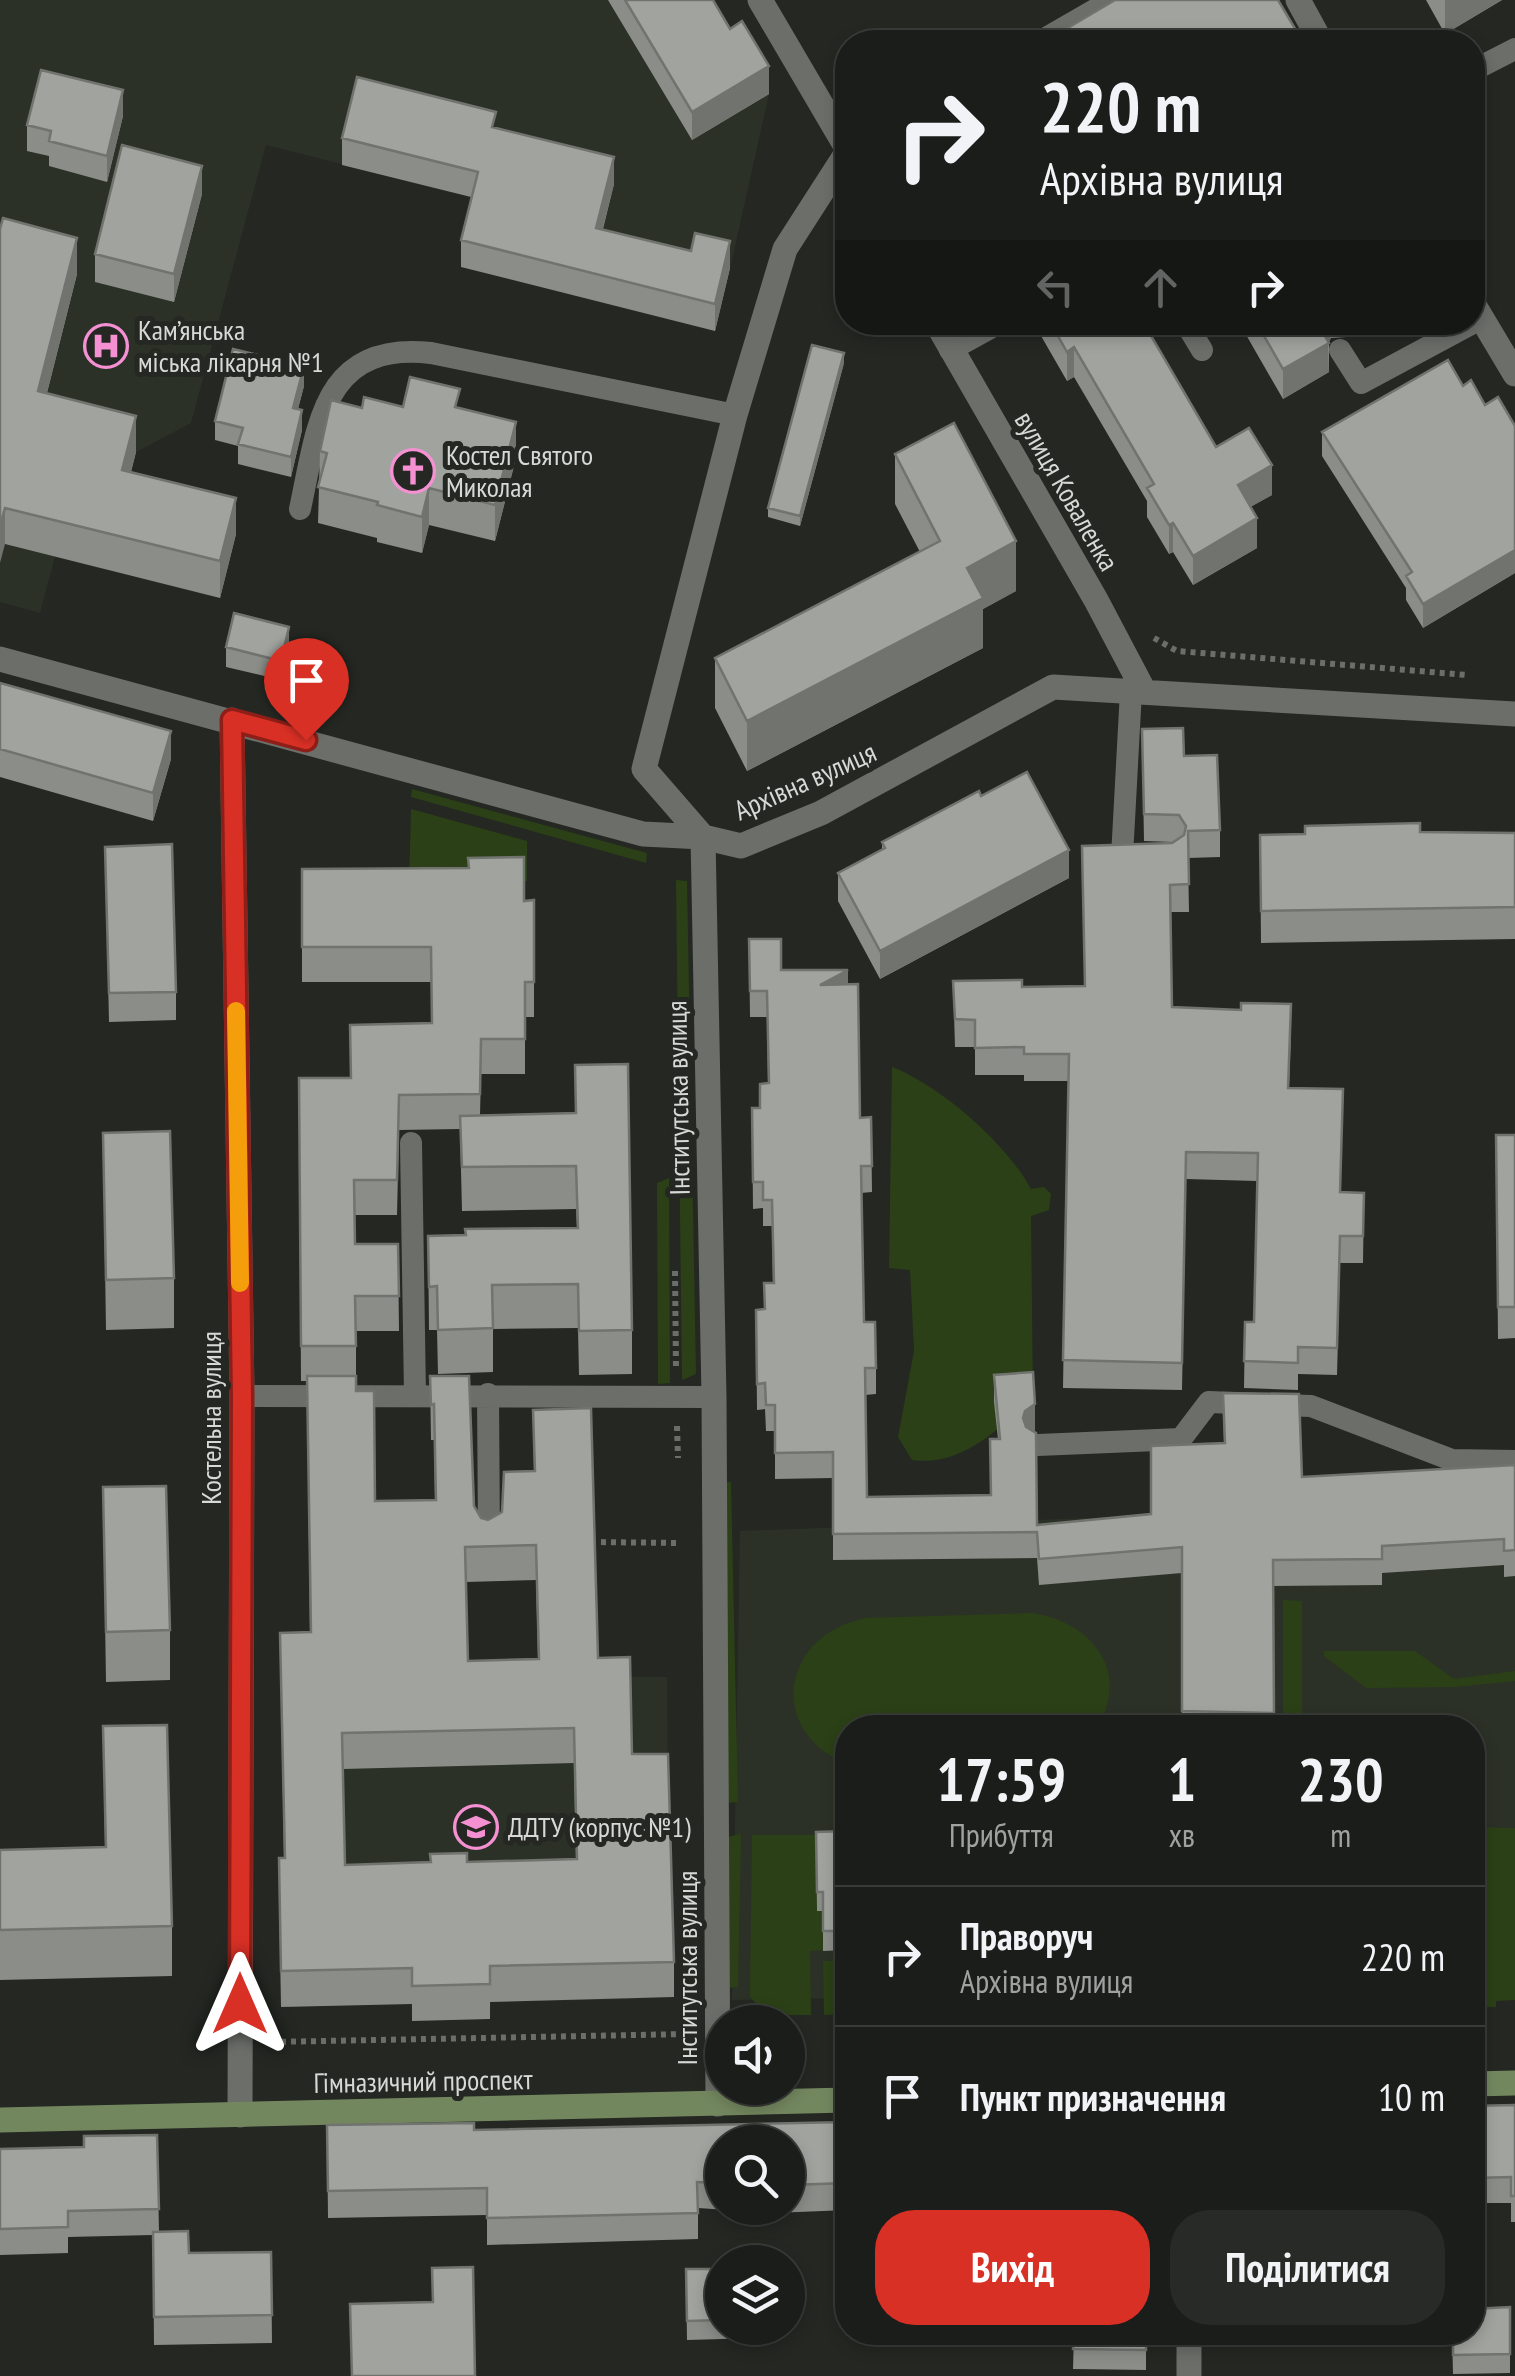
<!DOCTYPE html>
<html lang="uk">
<head>
<meta charset="utf-8">
<style>
	body { margin:0; font-family:"PT Sans Narrow",sans-serif; background:#282a27; color:#f1f3f6; height:100vh; display:flex; flex-direction:column; font-size:38px; white-space:nowrap }
	* { box-sizing:border-box; margin:0 }
	p { font-size:32px; color:#a0a2a2 }
	.icon { flex:none; width:55px; height:55px; fill:none; stroke:currentColor; stroke-width:2; stroke-linecap:round; stroke-linejoin:round }
	.map { position:relative; flex:1; overflow:hidden }
	.drawer { position:absolute; left:835px; top:1715px; width:650px; height:630px; display:flex; flex-direction:column; background:#1b1d1a; border-radius:40px; box-shadow:0 5px 15px #0003,0 0 0 2px #393b39 }
	.drawer>* { flex:none }
	.hud { position:absolute; left:835px; top:30px; width:650px; height:305px; border-radius:40px; box-shadow:0 5px 15px #0003,0 0 0 2px #393b39; background:#1b1d1a; color:#f1f3f6; overflow:hidden }
	.buttons { position:absolute; left:705px; top:2005px; display:grid; gap:20px }
	.buttons a { display:grid; place-items:center; width:100px; height:100px; border-radius:50%; background:#1b1d1a; box-shadow:0 5px 15px #0003,0 0 0 2px #393b39; font-size:50px }
	.pin { position:absolute; display:grid; place-items:center; width:85px; height:85px; color:#fff; margin:-102px -42px; border-radius:50% 50% 50% 0; rotate:-45deg; box-shadow:0 0 10px #0007 }
	.pin .icon { rotate:45deg }
	.me { position:absolute; width:110px; margin:-55px; rotate:0deg; stroke-linejoin:round; filter:drop-shadow(0 0 8px #0008) }
	.turn { display:flex; align-items:center; gap:35px; height:210px; padding:0 40px; font-size:45px }
	.turn .icon { width:130px; height:130px; stroke-width:2.5 }
	.turn b { display:block; font-size:70px; line-height:85px }
	.lanes { display:flex; align-items:center; height:95px; padding:0 40px; background:#0003; justify-content:center; gap:50px; direction:ltr }
	.lanes .off { opacity:.35 }
	.eta { display:flex; justify-content:space-evenly; align-items:center; height:170px; text-align:center }
	.eta b { font-size:60px; font-weight:600; line-height:70px }
	.primary-button { display:flex; gap:20px; margin-top:auto; padding:20px 40px }
	.primary-button a { flex:1; height:115px; border-radius:40px; background:#d93025; color:#fff; font-size:40px; font-weight:600; line-height:115px; text-align:center }
	.primary-button a+a { background:#282a27; color:#f1f3f6 }
	ul { padding:0; list-style:none }
	li { display:flex; align-items:center; gap:30px; height:140px; padding:0 40px; border-top:2px solid #393b39 }
	li div { flex:1 }
	li b { display:block; font-size:38px }
	li em { font-style:normal }
	.map>svg:first-child { display:block }
</style>
</head>
<body>
<div class="map">
<svg width="1515" height="2376" viewBox="0 0 1515 2376">
	<rect width="100%" height="100%" fill="#242722"/>
	<!-- built -->
	<path fill="#2c3127" d="M0,0h696l73,94 -39,175 -128,-39 -336,-85 -75,278 -55,29 -30,118 -51,-13 -15,56 -40,-11z
		M1515,1502v483l-42,1 -1,-258h-624l-1,270 -115,2 8,-469z
		M468,1675l199,2 1,112 -33,105 2,105 -146,3 -1,17 -78,2 -1,-17 -130,3 -2,-113 7,-1 -4,-123z"/>
	<!-- green -->
	<path fill="#2b4016" d="M412,789l235,64 -1,10 -235,-66z
		M411,809l116,32v40l-118,1z
		M676,880l11,1 9,493 -14,6z
		M892,1067c49,19 114,76 139,122l13,-2 7,7 -2,16 -18,6 2,182c-34,31 -72,69 -121,62l-14,-23 16,-86 -4,-81 -21,-2z
		M669,1178l1,205 -12,1 -1,-201z
		M719,1482h12l7,320 -13,1z
		M1283,1600l19,1v126h-19z
		M1032,1613c58,8 100,58 65,114l-249,1 -1,36c-82,-33 -65,-131 20,-146z
		M1324,1651h91l39,28 61,-8v10l-60,6 -89,1 -42,-32z
		M1473,1827l42,1v172l-19,1v6h-23z
		M741,1834l-3,153 -9,1 -2,-151z
		M752,1835h65v76h6v39l-13,1 1,64h-44l-17,-18z
		M823,1961h24v53l-23,1z"/>
	<g fill="none" stroke-linecap="round" stroke-linejoin="round">
		<!-- path -->
		<path stroke="#6c6e6a" stroke-width="6" stroke-dasharray="5 5" stroke-linecap="butt" d="M1154,638l23,13 290,24
			M675,1271l1,98
			M677,1426l1,32
			M591,1542l90,1
			M271,2042l417,-8"/>
		<!-- lane -->
		<path stroke="#6b6e69" stroke-width="22" d="M1472,71l43,-22
			M1185,322l17,28
			M950,350l51,-28
			M1340,350l21,33 121,-65
			M300,509c18,-83 22,-168 131,-156l304,62
			M1131,691l-9,166 15,-1
			M411,1143l4,252
			M488,1394l1,147
			M242,1396l472,1
			M1038,1445l143,-6 28,-37 102,4 141,54 63,1"/>
		<!-- street -->
		<path stroke="#6b6e69" stroke-width="25" d="M760,0l88,150
			M1298,0l23,42
			M1042,42l73,-42
			M1472,302l43,72
			M936,322l160,278 48,91
			M0,659l643,175 60,3 38,9 80,-33 232,-126 462,27
			M232,720l10,676 -2,719
			M718,2104l-4,-707 -11,-560 -59,-68 91,-354 50,-166 63,-98
			M1189,2332v44"/>
		<!-- secondary -->
		<path stroke="#73875f" stroke-width="25" d="M1472,2084l43,-1
			M0,2120l848,-20"/>
	</g>
	<!-- wall -->
	<path fill="#8a8d88" fill-rule="evenodd" d="M608,0h105l56,94 -77,46z
		M1426,0h76l-57,34z
		M1066,29l237,13h-237z
		M123,116l-16,66 -58,-16v-10l-22,-5v-26z
		M496,128l118,56 -11,45 127,39 -15,63 -254,-64v-27l10,-43 -129,-32v-27z
		M202,194l-28,108 -79,-20v-28z
		M0,229l77,45 -30,119 89,59 -5,20 105,62 -16,64 -215,-54z
		M1033,322h135l-19,12 67,113 56,48 -22,12 7,41 -64,37 -20,-33 -4,2 -22,-37v-16l-73,-124 -7,4z
		M1230,322h141l-24,15 -16,1 -2,4v30l-46,27 -38,-66 -6,4z
		M844,363l-44,163 -32,-9v-9z
		M304,386l-6,23 4,21 -11,47 -53,-13v-18l-23,-6v-19z
		M1463,386l22,19 30,21v147l-92,55 -17,-28v-12l-84,-132v-24z
		M362,408h98l56,50 -21,83 -66,-16 -7,28 -45,-11v-4l-59,-15 2,-72z
		M895,454l121,137 -33,18v39l-236,123 -32,-63v-50l205,-106 -25,-48z
		M289,646l-8,34 -55,-13v-20z
		M0,683l171,76 -18,62 -153,-44z
		M1142,729l42,27 36,74v27l-32,1 1,54h-19l2,95 119,25 -2,56 52,104 23,1 -1,70h-23l-3,112 -39,-1v16l-54,-2 1,-66h9l3,-141 -71,-2 -4,211 -119,-2 5,-307h-44v-6h-49v-28h-20l-2,-66 69,6 62,-1 89,-144 -29,-1z
		M981,796l88,82 -189,101 -42,-78v-28l44,-23v-8z
		M1420,832l95,1v106l-254,4 -1,-108z
		M105,847l71,145v28l-67,2z
		M302,869l222,32 10,-1v117h-9v57h-44l-1,41 95,-2 57,217v44l-53,1 -1,-47 -85,1v43l-55,2 -1,-44h-8l-1,-94 149,-8 -1,-19 -114,2 -2,-82 -61,1 -2,85h-42v29h43l1,87h-43v60l19,110 60,-1 -1,-60h-3l-1,-64 44,130 7,12 7,2 14,-8 32,-41 -1,-61 65,248 34,96 42,208v35l-184,5v17l-78,2v-17l-131,3 -2,-113 5,-36 -4,-225 30,-1 -3,-251h-6l-2,-303h51v-53l82,-2 -1,-41h-129zM536,1580l2,79 -70,2 -2,-79zM574,1763l2,96 -231,6 -2,-96z
		M749,939l32,31 67,14 12,134 11,-1 1,75 -11,1 3,129 12,46v26l-11,1 2,102 124,-2 7,-56 -4,-37v-27l41,55 -2,2 4,93 114,-11 73,-71 -1,-50 79,84 213,-12v111l-11,1v-12l-122,8v12l-109,1 1,142h-92v-155l-143,12 -2,-27 -204,2v-82l-58,1v-48h-9l-1,-22 -8,1 -1,-100 8,-1v-26h9l-1,-57h-9v-18l-10,1 -1,-101h8l8,-25 -1,-66h-17z
		M103,1133l71,145v50l-68,2z
		M1496,1135h19v203l-17,1z
		M103,1487l67,143v50l-64,2z
		M103,1726l69,200v50l-172,4v-130l105,-3z
		M848,1831v119l-25,1v-40h-6l-1,-79z
		M1515,2105v117h-4v-19h-39v-97z
		M848,2122v88l-75,3 -75,-5v31l-211,6v-30l-159,3 -1,-93 147,5zM722,2142h66v66h-66z
		M157,2135l2,97 30,21 82,-1 1,91 -118,2 -1,-110 -85,2v16l-68,2v-106l84,-2z
		M686,2269h36v59h36v10l-71,2z
		M1510,2307v66l-57,1 -1,-42z
		M1074,2332h72v38l-73,-1z"/>
	<!-- shaded-wall -->
	<path fill="#71736f" d="M1445,0h57l-57,34z
		M769,66v28l-77,46v-28z
		M123,90v26l-16,66v-26z
		M614,157v27l-18,71v-27z
		M202,166v28l-28,108v-28z
		M77,238v36l-39,154v-37z
		M730,241v27l-15,63v-27z
		M1137,322h31l-31,19z
		M1239,322h6v11l-6,4z
		M1321,322h10v16l-3,5 1,29 -46,27v-30z
		M1347,322h24l-24,15z
		M1074,347v30l-7,4v-29z
		M844,353v10l-44,163v-10z
		M304,366v20l-11,42v-20z
		M302,410v20l-11,47v-20z
		M136,416v36l-14,54v-36z
		M516,422v36l-21,83v-36z
		M1272,465v30l-34,19v-29z
		M429,488v37l-7,28v-36z
		M236,498v36l-16,64v-37z
		M5,508v36l-5,19v-37z
		M1257,518v30l-64,37v-29z
		M1173,523v29l-4,2v-29z
		M1016,541v50l-33,18v39l-236,123v-50l220,-153z
		M1515,550v23l-92,55v-24z
		M289,627v19l-8,34v-19z
		M171,731v28l-18,62v-28z
		M1069,850v28l-189,101v-28z
		M848,970v26l-28,-11z
		M1035,1404v26l-10,7 -2,-19 2,-7z"/>
	<!-- building -->
	<path fill="#a1a49e" stroke="#71736f" stroke-width="2.5" fill-rule="evenodd" d="M625,0h88l17,29 12,-8 27,45 -77,46z
		M1115,0h163l25,42h-229l-8,-13z
		M41,70l82,20 -16,66 -58,-15 2,-10 -24,-6z
		M357,77l139,35 -4,15 122,30 -18,71 95,23 4,-18 35,8 -15,63 -254,-64 17,-68 -136,-34z
		M122,145l80,21 -28,108 -79,-20z
		M3,218l74,20 -39,153 98,25 -14,54 114,28 -16,63 -215,-53 -5,18v-297z
		M1050,322h93l73,125 33,-19 23,37 -34,20 19,33 -64,38 -20,-33 -4,2 -22,-37 7,-4 -80,-137 -7,5z
		M1256,322h65l-3,2 11,19 -46,26z
		M812,345l32,8 -44,163 -32,-8z
		M233,349l71,17 -11,42 9,2 -11,47 -53,-13 5,-16 -28,-7z
		M1448,360l15,26 8,-6 14,25 13,-8 17,29v124l-92,54 -17,-28 6,-4 -90,-140z
		M410,377l50,12 -5,18 61,15 -21,83 -66,-17 -7,29 -45,-12 1,-3 -60,-15 9,-34 -7,-2 11,-51 31,8 2,-11 39,10z
		M954,423l62,118 -49,27 16,30 -236,123 -32,-63 225,-117 -45,-87z
		M234,613l55,14 -8,34 -55,-14z
		M0,683l171,48 -18,62 -153,-44z
		M1183,728l1,28 33,-1 3,75 -32,1 1,53 -19,1 2,122 69,3v-7l50,1 -3,84 55,1 -3,103 24,1 -1,43h-23l-3,112 -39,-1v16l-54,-2 1,-39h9l4,-169 -72,-1 -4,211 -119,-3 6,-306h-45v-7l-49,1v-28l-20,-1 -2,-38 69,-1v7l63,-1 -3,-140 90,-3 12,-8 2,-9 -7,-11 -35,-1 -2,-85z
		M1027,772l42,78 -189,101 -42,-78 47,-25 -3,-6 97,-51 2,5z
		M1420,823v9l95,1v74l-254,4 -1,-76 45,-1v-8z
		M172,844l4,148 -67,1 -4,-146z
		M524,857v44l10,-1v82h-9v57h-44l-1,55 -81,1 -2,85h-43l1,64h43l1,52h-44l1,50h-55l-2,-268h52l-1,-53 82,-2 -1,-76h-129v-78l167,-1 -1,-10z
		M749,939h32v31h67l-28,15 38,-1 2,134 11,-1 1,49h-11l3,156h11l1,46h-11l2,129 124,-2 -1,-56h10l-6,-64 39,-3 2,32 -10,7 -2,7 3,9 10,6 1,92 114,-11v-68l74,-3 -2,-50 76,1 3,83 213,-12v85l-11,1v-12l-122,7v13l-109,1 1,153 -92,-2v-164l-143,12 -2,-27 -204,2v-82l-58,1v-48h-9l-1,-22 -8,1 -1,-74 9,-1 -1,-26h10l-2,-83h-9v-18h-10l-1,-74h8v-24l9,-1 -2,-92h-17z
		M628,1064l4,266 -53,1 -1,-47 -86,1 1,43 -55,2 -1,-44 -8,1 -1,-51 38,-1 -1,-6 113,-1 -2,-62 -114,1 -2,-51 116,-3 -1,-48z
		M170,1131l4,147 -68,2 -3,-147z
		M1496,1135h19v172h-17z
		M307,1376h49v15h18l1,110 61,-1 -2,-96 -3,1 -1,-29h39l5,130 7,12 7,2 14,-8 2,-40 31,-1 -2,-61 58,-2 7,250 32,-1 2,97h36l6,208 -184,4v18l-78,2v-18l-131,3 -2,-113h6l-5,-225 31,-1zM536,1545l3,114 -71,2 -3,-114zM574,1728l3,131 -110,3v-9l-37,1 1,8 -86,3 -3,-132z
		M166,1486l4,144 -64,2 -3,-145z
		M167,1725l5,201 -172,4v-80l106,-3 -3,-121z
		M848,1831v100h-25v-39h-6l-1,-60z
		M1515,2105v91h-4v-19l-39,1v-72z
		M848,2122v61l-60,2v-43h-66v41l-25,-1 1,31 -211,5v-30l-159,3 -1,-66 147,-2v7z
		M157,2135l2,74 -91,2v16l-68,2v-80l84,-2v-11z
		M188,2231l1,22 82,-1 1,63 -118,2 -1,-85z
		M473,2267l2,109h-123l-2,-72 83,-2 -1,-34z
		M686,2269h36v51l-35,1z
		M1510,2307v47l-57,1v-23h19v-23z
		M1074,2332h72v18l-73,-1z"/>
	<g fill="none" stroke-linecap="round" stroke-linejoin="round">
		<!-- route casing -->
		<g stroke="#8d1f18" stroke-width="25">
			<path id="route" d="M240,2004l2,-608 -10,-676 74,20"/>
		</g>
		<!-- route -->
		<use href="#route" stroke="#d93025" stroke-width="18"/>
		<!-- slow -->
		<path stroke="#f59e0b" stroke-width="18" d="M236,1011l4,272"/>
	</g>
	<!-- icons -->
	<defs>
		<g id="hospital-ring" transform="scale(2.25)"><circle r="9.5" fill="#242722" stroke="#f591d2" stroke-width="1.5"/><path d="M-5-5h3v3.5h4V-5h3V5h-3V1.5h-4V5h-3Z" fill="#f591d2"/></g>
		<g id="church-ring" transform="scale(2.25)"><circle r="9.5" fill="#242722" stroke="#f591d2" stroke-width="1.5"/><path d="M-1.2-6h2.4v3.5h3.3v2.4h-3.3V6h-2.4V-.1h-3.3v-2.4h3.3Z" fill="#f591d2"/></g>
		<g id="university-ring" transform="scale(2.25)"><circle r="9.5" fill="#242722" stroke="#f591d2" stroke-width="1.5"/><path d="M0-5L7-2L0 1L-7-2ZM-4 1L0 2.5L4 1V4Q0 6-4 4Z" fill="#f591d2"/></g>
	</defs>
	<g fill-rule="evenodd">
		<use href="#hospital-ring" x="106" y="346"/>
		<use href="#church-ring" x="413" y="471"/>
		<use href="#university-ring" x="476" y="1827"/>
	</g>
	<g text-anchor="middle" stroke-width="10" stroke-linejoin="round" paint-order="stroke">
		<!-- poi labels -->
		<g font-size="28" fill="#d7d9d6" stroke="#242722" text-anchor="start">
			<text x="138" y="340">Кам’янська<tspan x="138" dy="32">міська лікарня №1</tspan></text>
			<text x="446" y="465">Костел Святого<tspan x="446" dy="32">Миколая</tspan></text>
			<text x="508" y="1837">ДДТУ (корпус №1)</text>
		</g>
		<!-- street labels -->
		<g font-size="28" fill="#d7d9d6" stroke="#242722">
			<text transform="translate(1067 491) rotate(60)" y="10">вулиця Коваленка</text>
			<text transform="translate(805 781) rotate(-24)" y="10">Архівна вулиця</text>
			<text transform="translate(678 1098) rotate(-91)" y="10">Інститутська вулиця</text>
			<text transform="translate(211 1418) rotate(-90)" y="10">Костельна вулиця</text>
			<text transform="translate(687 1968) rotate(-90)" y="10">Інститутська вулиця</text>
			<text transform="translate(423 2081) rotate(-1)" y="10">Гімназичний проспект</text>
		</g>
	</g>
</svg>
<div class="buttons">
<a><svg class="icon" aria-label="sound" viewBox="0 0 24 24"><path d="M4 9h4l5-4v14l-5-4H4zM17 9q2 3 0 6"/></svg></a>
<a><svg class="icon" aria-label="search" viewBox="0 0 24 24"><circle cx="10" cy="10" r="6"/><path d="M15 15l6 6"/></svg></a>
<a><svg class="icon" aria-label="layers" viewBox="0 0 24 24"><path d="M12 4l9 5-9 5-9-5zM3 14l9 5 9-5"/></svg></a>
</div>
<div class="pin" style="left:306px;top:740px;background:#d93025"><svg class="icon" aria-label="arrive" viewBox="0 0 24 24"><path d="M6 21V4h12l-3 4 3 4H6"/></svg></div>
<svg class="me" style="left:240px;top:2004px" viewBox="-20 -20 40 40"><path d="M0-17L14 15 0 8-14 15z" fill="#d93025" stroke="#fff" stroke-width="4"/></svg>
<div class="hud">
<div class="turn"><svg class="icon" aria-label="right" viewBox="0 0 24 24"><path d="M7 20v-9h11M14 6l5 5-5 5"/></svg><div><b>220 m</b>Архівна вулиця</div></div>
<div class="lanes"><svg class="icon off" aria-label="left" viewBox="0 0 24 24"><path d="M17 20v-9H6M10 6l-5 5 5 5"/></svg><svg class="icon off" aria-label="ahead" viewBox="0 0 24 24"><path d="M12 20V5M6 11l6-6 6 6"/></svg><svg class="icon" aria-label="right" viewBox="0 0 24 24"><path d="M7 20v-9h11M14 6l5 5-5 5"/></svg></div>
</div>
<section class="drawer">
<div class="eta">
<div><b>17:59</b><p>Прибуття</p></div>
<div><b>1</b><p>хв</p></div>
<div><b>230</b><p>m</p></div>
</div>
<ul>
<li><svg class="icon" aria-label="right" viewBox="0 0 24 24"><path d="M7 20v-9h11M14 6l5 5-5 5"/></svg><div><b>Праворуч</b><p>Архівна вулиця</p></div><em>220 m</em></li>
<li><svg class="icon" aria-label="arrive" viewBox="0 0 24 24"><path d="M6 21V4h12l-3 4 3 4H6"/></svg><div><b>Пункт призначення</b></div><em>10 m</em></li>
</ul>
<div class="primary-button"><a>Вихід</a><a>Поділитися</a></div>
</section>
</div>
</body>
</html>
